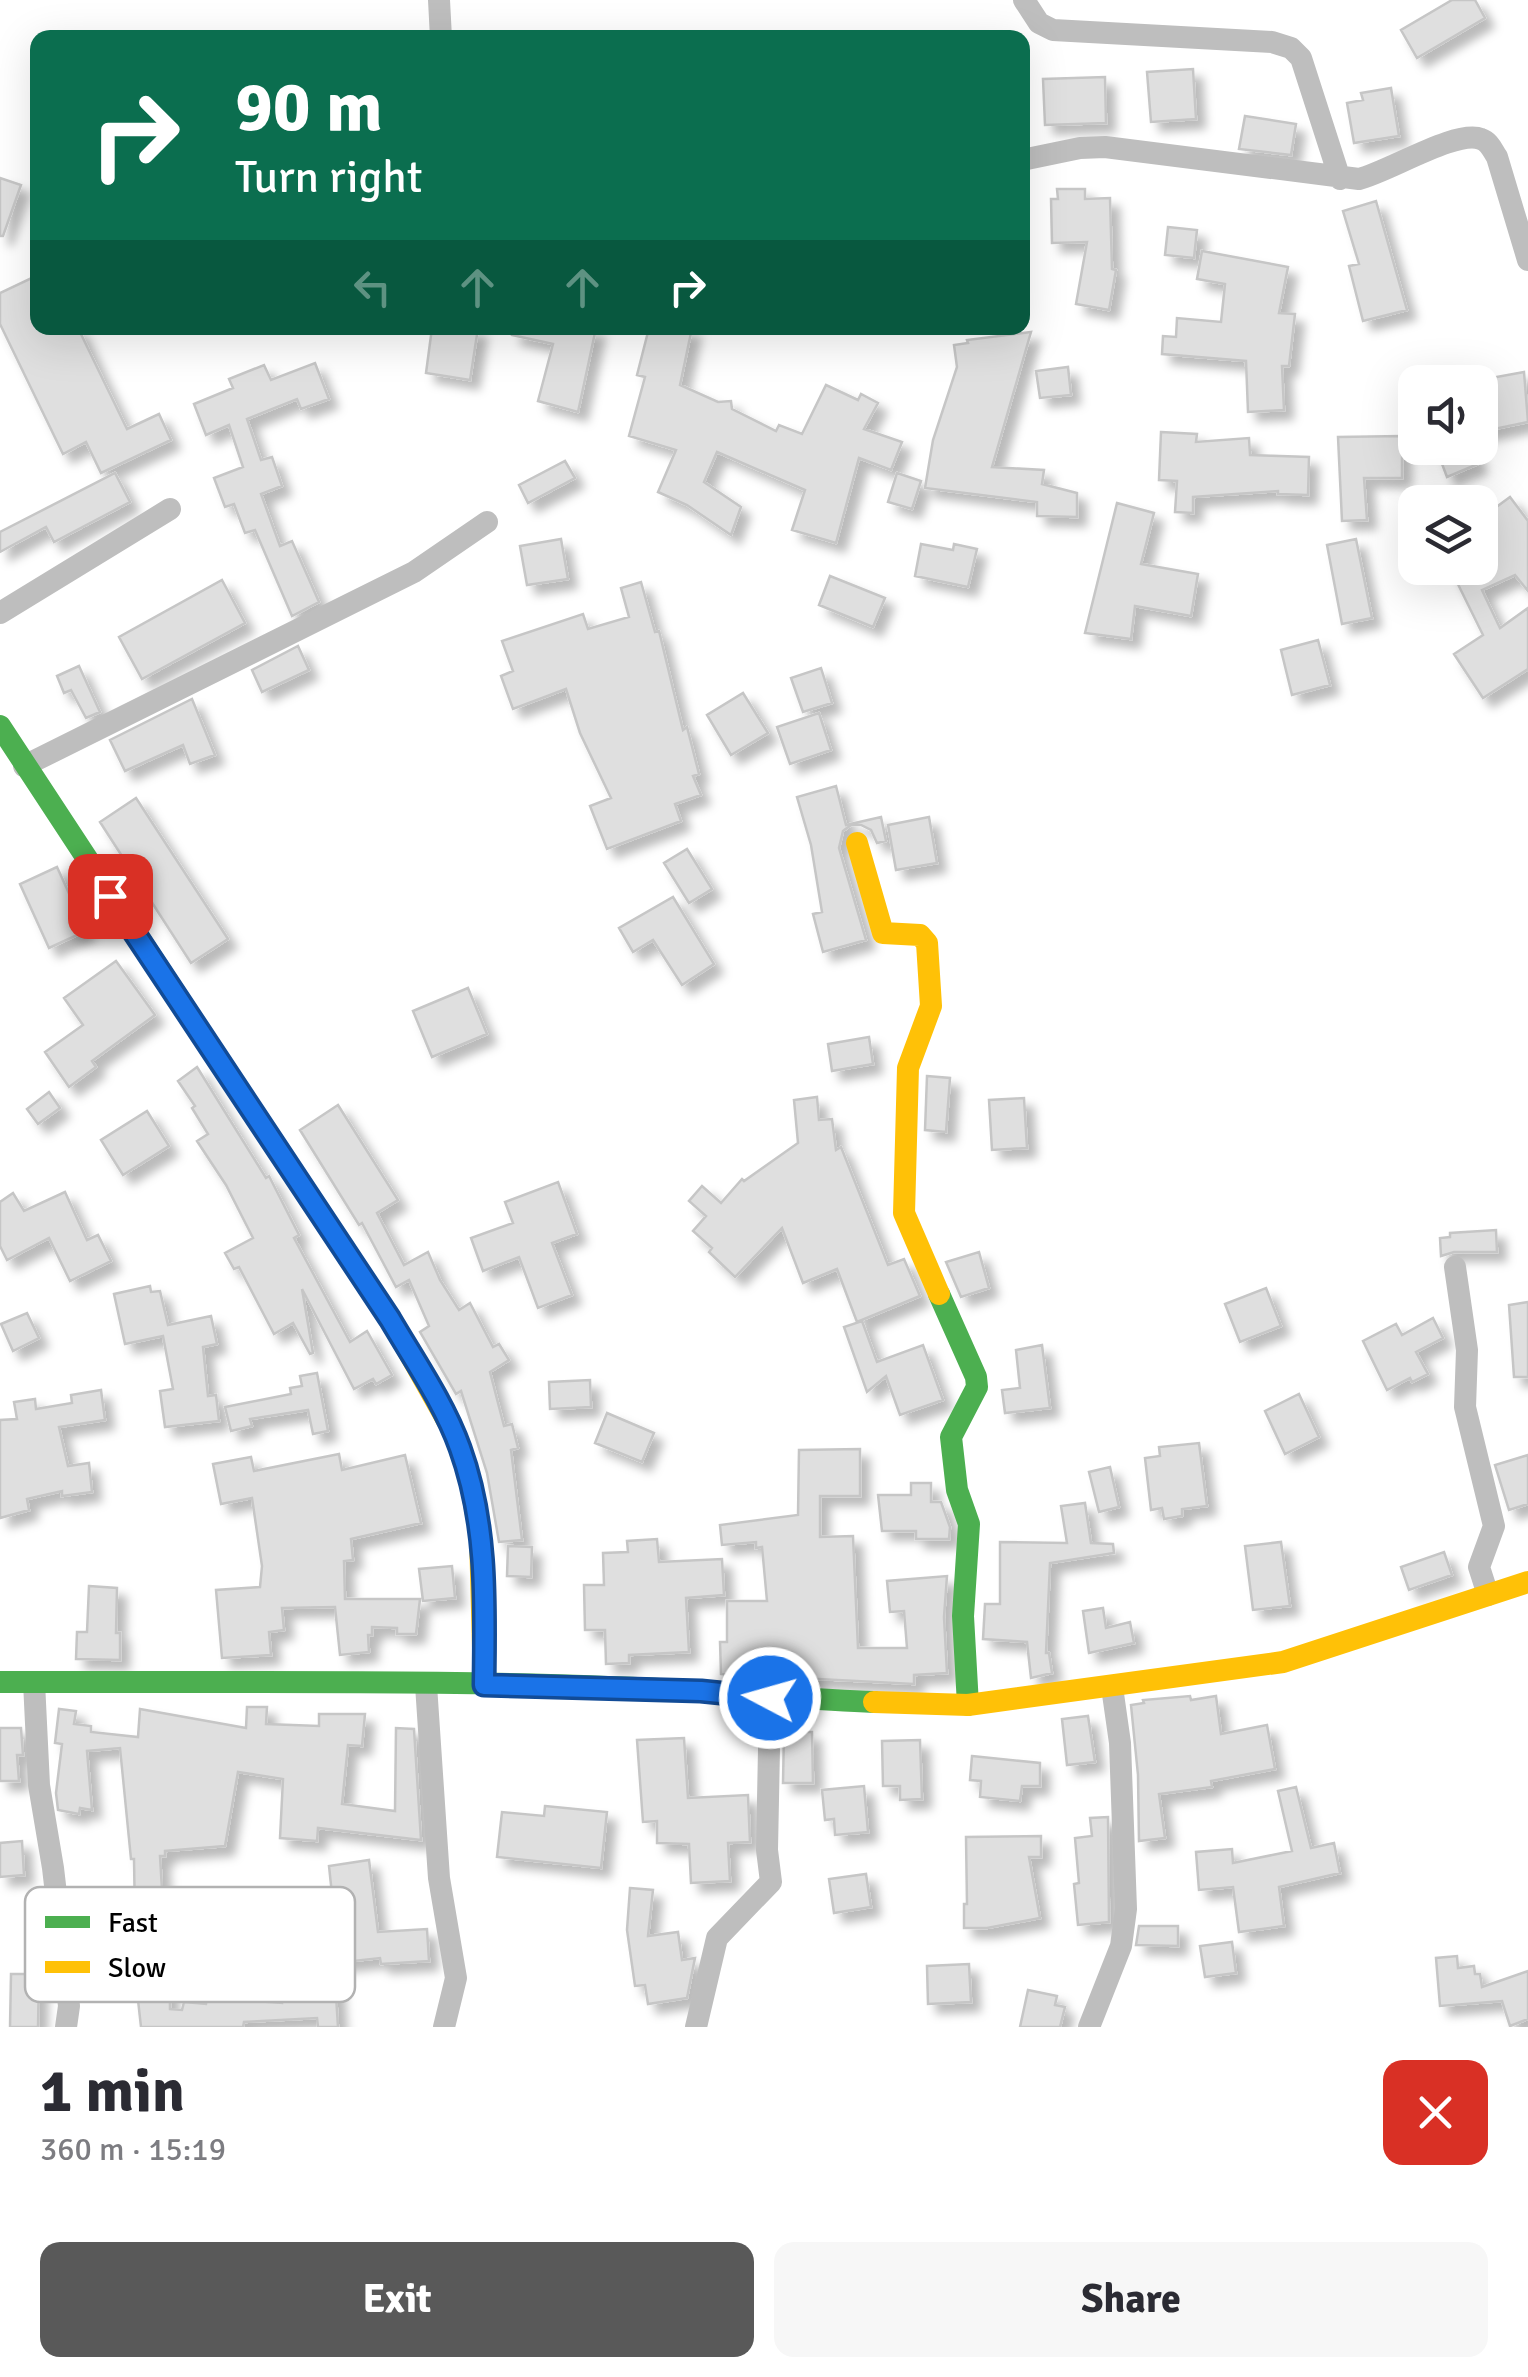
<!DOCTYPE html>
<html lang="en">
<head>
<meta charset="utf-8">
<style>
	body { margin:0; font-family:Signika,sans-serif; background:#f7f7f7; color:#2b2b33; height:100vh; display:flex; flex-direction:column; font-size:38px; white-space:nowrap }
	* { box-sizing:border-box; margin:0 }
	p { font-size:32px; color:#7c7c81 }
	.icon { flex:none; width:55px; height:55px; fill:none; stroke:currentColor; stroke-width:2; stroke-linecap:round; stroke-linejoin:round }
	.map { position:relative; height:2027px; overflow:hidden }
	.drawer { display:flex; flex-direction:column; background:#fff; flex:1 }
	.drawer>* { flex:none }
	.hud { position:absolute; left:30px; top:30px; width:1000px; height:305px; border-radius:20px; box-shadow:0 10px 40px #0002; background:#0b6e4f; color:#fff; overflow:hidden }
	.fabs { position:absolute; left:1398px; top:365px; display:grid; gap:20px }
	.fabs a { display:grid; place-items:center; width:100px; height:100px; border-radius:20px; background:#fff; box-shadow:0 10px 40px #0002; font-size:50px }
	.pin { position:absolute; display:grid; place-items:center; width:85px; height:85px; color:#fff; margin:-42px; border-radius:20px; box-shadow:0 5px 15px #0006 }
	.me { position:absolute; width:110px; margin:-55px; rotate:276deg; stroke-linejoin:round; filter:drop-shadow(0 0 8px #0008) }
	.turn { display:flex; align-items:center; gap:35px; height:210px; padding:0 40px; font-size:45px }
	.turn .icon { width:130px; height:130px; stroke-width:2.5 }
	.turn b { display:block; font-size:70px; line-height:85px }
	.lanes { display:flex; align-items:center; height:95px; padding:0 40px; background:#0003; justify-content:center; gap:50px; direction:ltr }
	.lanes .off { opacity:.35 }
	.round { display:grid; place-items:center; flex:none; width:105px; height:105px; border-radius:20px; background:#f7f7f7 }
	.summary { display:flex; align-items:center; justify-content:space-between; height:170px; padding:0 40px }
	h1 { font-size:60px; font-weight:800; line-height:75px }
	.primary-button { display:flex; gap:20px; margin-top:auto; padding:20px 40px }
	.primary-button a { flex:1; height:115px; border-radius:20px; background:#595959; color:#fff; font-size:40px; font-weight:800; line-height:115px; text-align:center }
	.primary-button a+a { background:#f7f7f7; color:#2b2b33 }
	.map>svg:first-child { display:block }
</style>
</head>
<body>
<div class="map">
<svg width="1528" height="2027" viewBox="0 0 1528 2027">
	<defs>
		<filter id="shadow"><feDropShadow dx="9" dy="9" stdDeviation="5" flood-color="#0004"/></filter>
	</defs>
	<rect width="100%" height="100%" fill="#fff"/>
	<!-- building -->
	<path fill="#dfdfdf" stroke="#c6c6c6" stroke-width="2.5" filter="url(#shadow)" d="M1452,0h23l10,18 -68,40 -16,-28z
		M1193,69l3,50 -45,3 -4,-50z
		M1105,77l1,46 -61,2 -2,-46z
		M1391,88l8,48 -45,7 -7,-40 16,-3 -2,-7z
		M1245,116l51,8 -5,31 -52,-6z
		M0,178l21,7 -18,51h-3z
		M1057,189h28v10l25,-1 2,71 4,1 -7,40 -33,-6 11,-62 -35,1 -1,-44h7z
		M1376,201l31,109 -44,11 -14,-55 10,-2 -16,-53z
		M1168,227l29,3 -3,28 -29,-3z
		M1202,251l86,16 -9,46 16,1 -6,52h-7l2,44 -36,2 -2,-51 -84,-7 1,-18 13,1 1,-19 44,4 4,-38 -28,-5z
		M38,275v53h40l49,101 32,-15 12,26 -70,33 -15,-31 -23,12 -63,-130v-31z
		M432,328h46l-8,52 -44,-7z
		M513,328h83l-18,84 -40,-11 15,-57 -41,-9z
		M649,328h43l-12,57 38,17 13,-1 1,8 44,22 3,-6 23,9 24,-49 32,15 3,-6 17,9 -14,26 38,13 -11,28 -32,-12 -23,85 -44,-13 13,-40 -88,-38 -13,30 37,25 -10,28 -44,-30 -29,-13 18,-42 -47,-14 16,-59 -8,-2z
		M1031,332l-39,135 52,3 -2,14 35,9v24l-40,-1v-14l-112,-14 8,-48 24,-73 -3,-22 14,-2 -1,-3z
		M315,363l14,36 -28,10 -4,-10 -50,20 14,41 11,-3 10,29 -21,8 19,52 12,-5 27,61 -27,14 -37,-86 -10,3 -11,-29 -9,3 -11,-29 29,-11 -14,-42 -23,10 -12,-31 39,-16 -4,-9 35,-14 7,15z
		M1068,367l3,28 -31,3 -4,-27z
		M1524,372l4,50 -48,10v-52z
		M1161,432l36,2 -1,8 53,-4 1,17 59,2 -1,38 -30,-1v-3l-85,6v16l-18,-1 2,-31 -18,-1z
		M1402,436v42h-38l3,42 -25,1 -4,-84z
		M1436,448h36l6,16 -31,13z
		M565,461l10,17 -47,25 -9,-18z
		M115,473l15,29 -76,40 -8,-15 -46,25v-20z
		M897,473l24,8 -9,28 -24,-7z
		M1510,497l18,24v70l-13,-16 -33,15 18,38 28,-20v61l-45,29 -29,-44 29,-19 -33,-67h30v-49z
		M1117,503l37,10 -13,51 57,10 -7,42 -56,-10 -4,33 -46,-6z
		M561,539l7,40 -41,6 -7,-39z
		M1356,539l16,79 -30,6 -15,-79z
		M921,544l32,6 1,-6 23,5 -9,38 -53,-11z
		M830,576l55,22 -12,29 -54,-22z
		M222,580l23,43 -103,56 -23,-42z
		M641,582l14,50 4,-1 24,99 4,-3 12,47 -6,2 8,19 -26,9 6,17 -74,28 -17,-43 21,-8 -31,-65 -14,-44 -53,20 -12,-33 12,-5 -11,-30 81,-27 5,15 41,-12 -8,-29z
		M1318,640l12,45 -38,10 -11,-45z
		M298,646l11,24 -47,22 -10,-22z
		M79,666l21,46 -14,6 -15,-28 -7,3 -7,-17z
		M821,668l11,35 -29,9 -12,-34z
		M743,693l25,40 -37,22 -24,-40z
		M192,699l23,56 -25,9 -7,-19 -58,26 -15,-31z
		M819,713l12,37 -41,14 -13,-37z
		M836,786l10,39 35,-8 5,24 -9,2 -6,-13 -10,-5h-10l-8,6 -4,17 27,92 -43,12 -10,-38 9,-2 -11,-67 -14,-48z
		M136,798l92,141 -37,24 -91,-141z
		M929,817l8,46 -41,7 -8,-45z
		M687,849l25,40 -23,14 -25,-40z
		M57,867l29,64 -37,17 -29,-64z
		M673,897l41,67 -32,21 -29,-45 -20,12 -14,-24z
		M116,961l39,54 -63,46 4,6 -27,20 -24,-35 38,-27 -19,-27z
		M468,988l19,46 -55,23 -19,-46z
		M869,1037l4,27 -41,7 -4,-27z
		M197,1067l69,111 3,-2 30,59 -5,3 56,104 17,-11 25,44 -16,9 -3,-5 -19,10 -52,-100 11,64 -3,1 -17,-31 -19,11 -35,-67 -5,2 -9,-16 28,-15 -27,-53 -29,-44 11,-7 -16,-26 3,-2 -17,-25z
		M927,1076l23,2 -4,54 -21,-2z
		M49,1092l11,16 -22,16 -11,-15z
		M817,1097l2,23 13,-1 4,31 5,-3 47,118 16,-6 16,37 -63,26 -20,-53 -34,14 -21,-55 -47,49 -26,-25 3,-4 -19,-17 13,-15 -17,-15 13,-15 19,17 21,-24 2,2 54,-38 -4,-43z
		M1024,1098l3,50 -35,2 -3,-50z
		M338,1105l60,95 -21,13 27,52 24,-13 12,28 19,30 11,-7 23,44 6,-3 10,16 -19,12 14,54 8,-2 6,24 -7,2 11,90 -23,2 -12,-69 -26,-82 -5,3 -36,-62 9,-6 -20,-46 -13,7 -34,-64 -3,2 -59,-95z
		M147,1111l22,35 -46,29 -22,-35z
		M558,1182l19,52 -25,9 20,52 -34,13 -19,-51 -36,14 -12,-33 42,-15 -8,-21z
		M65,1192l22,48 11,-5 13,26 -41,20 -21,-43 -42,22 -7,-14v-44l13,-9 11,18z
		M1496,1230l1,22h-43l-13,4 -1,-18 10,-1v-4z
		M979,1252l10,36 -28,9 -15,-35z
		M150,1286l1,6 9,-1 8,34 43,-9 6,28 -14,3 5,49 8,-1 3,26 -54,6 -5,-36 13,-2 -10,-53 -38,8 -11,-50z
		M1266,1288l15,38 -41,16 -15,-38z
		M1528,1302v75h-14l-5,-72z
		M27,1313l12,25 -26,13 -12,-27z
		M1433,1318l10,20 -27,14 12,22 -16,8 -2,-4 -23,12 -24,-49 33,-17 6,11z
		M862,1321l15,41 46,-17 20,55 -43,15 -14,-39 -19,16 -23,-65z
		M1042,1345l8,63 -45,5 -3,-23 18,-2 -4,-38z
		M317,1373l11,58 -15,3 -5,-24 -58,9 2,7 -21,5 -6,-24 66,-13 -1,-6 12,-2 -2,-10z
		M590,1380l1,27 -41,2 -1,-27z
		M101,1390l4,30 -46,7 9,39 21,-3 3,29 -30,4v-5l-35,8 2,11 -29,8v-98l17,-1 -3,-17 21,-3 1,10 36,-6 -1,-8z
		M1299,1394l20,43 -34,17 -20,-43z
		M607,1413l47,20 -12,29 -47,-19z
		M1199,1443l8,63 -25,3v7l-18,3 -2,-11 -11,2 -6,-52 15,-2 -1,-9z
		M860,1449v47h-40v41l33,-1 5,112h49l-3,-37 -14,1 -3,-31 60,-5 -3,41 3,56 -33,2v9l-193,-10 -1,-32h7v-41h40l-5,-54 -6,1v-6l-34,3 -2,-20 78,-10 1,-65z
		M339,1454l3,16 63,-15 16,68 -70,16 2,21 -9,1 1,38h75l-4,35h-19v-6l-25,-1v8h-4l1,17 -29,3 -5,-48 -53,1 2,22 -15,2 2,23 -49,3 -6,-68 44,-3 2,-21 -10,-68 -31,6 -8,-40 38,-7 3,14z
		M1528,1455v49l-19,6 -14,-45z
		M1110,1467l9,40 -20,5 -10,-40z
		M911,1483h20v19h10l9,25 -1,12h-33v-8h-34l-4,-36h33z
		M1085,1503l6,40 22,1 1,9 -64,10 -4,90h3l3,20 -21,5 -4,-36 -44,-3 2,-35h15v-62l67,1 -6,-37z
		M657,1539l2,23 63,-3 2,36 -38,3 3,54 -60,3v8l-23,1 -1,-34h-20l-1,-45h20l-1,-32 25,-1 -1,-11z
		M1281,1542l9,64 -37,4 -8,-64z
		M508,1546l24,1 -1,30 -24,-1z
		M1444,1552l8,23 -43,15 -8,-23z
		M452,1566l3,32 -32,3 -4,-32z
		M89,1586l28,2 -1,45h4v27l-44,-1 1,-27h10z
		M1103,1608l3,20 24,-6 4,21 -45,10 -6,-42z
		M1190,1696l1,4 25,-4 5,38 46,-9 8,44 -64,12 1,6 -53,7 6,44 -26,3 -1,-66 -7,-70 13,-2 -1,-3z
		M247,1707h20l-1,17 53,2v-12h46l-3,32 -14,-1 -6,59 53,7 1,-83 18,1 7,111 -103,-12 -1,13 -37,-3 3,-59 -45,-7 -13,74 -60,5v5h-5l2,34h7l1,119 12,1 2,-8 22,2 6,-41 -21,-2 5,-30 50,6 1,-8 17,1 -1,16h-17v-5l-4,59 40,3 1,-61h54l-8,-76 40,-6 9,72 49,-3 2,32 -48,3 -1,-6 -46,5 4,64h-20l-1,-9 -73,4 -1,5h-102l-6,-54 -54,5 -6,-51 60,-7 -1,-61h-3l-11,-111 -33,3 5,59 -12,-2 -1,6 -21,-4 -2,-17 6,-49 -7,-1 4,-34 17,2 -2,13 17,2v6l47,5 2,-28 106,19z
		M1088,1716l7,46 -28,3 -5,-46z
		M0,1728h21l2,27h-6l2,26h-19z
		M784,1732h28l1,51h-30z
		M684,1738l4,60 60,-3 2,47 -22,1 2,38 -39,2 -2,-39 -32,-1v-22l-14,1 -6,-82z
		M920,1740l2,59 -22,1v-14h-17l-1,-45z
		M972,1756l68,7v23h-18l-2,15 -40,-4 1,-16 -11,-1z
		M864,1786l4,46 -33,3 -1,-16 -9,1 -3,-30z
		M1296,1787l15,61 23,-5 6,30 -61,14 5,39 -45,6 -6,-45 -34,3 -3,-38 36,-3 1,14 59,-12 -14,-60z
		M545,1806l62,6 -6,56 -104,-11 5,-45 42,4z
		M1108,1817l1,105 -31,3 -4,-41 5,-1 -4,-45 17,-2 -2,-18z
		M1041,1836v21h-12l11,61 -53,10h-23v-24h3l-1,-67z
		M22,1841l2,34 -24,2v-34z
		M866,1874l5,33 -37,6 -5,-34z
		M630,1888l23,2 -5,46 30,-4 4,28 13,-2 -8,40 -39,6 -3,-19 -10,1 -8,-56z
		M1139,1926h39v20l-42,-1z
		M1232,1942l4,31 -31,4 -5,-31z
		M1457,1956l1,12 16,-2 1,8h5l2,13 46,-16v48l-18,7 -8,-25 -62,5 -4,-48z
		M969,1964l2,38 -43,2 -1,-38z
		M11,1974h28l-1,53h-28z
		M1028,1990l29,6 -2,9 10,2 -5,20h-40z"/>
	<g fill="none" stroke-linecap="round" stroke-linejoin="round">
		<!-- street -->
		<path stroke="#bebebe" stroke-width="22" d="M439,0l2,38
			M1024,0l15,23 14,7 219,12 19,6 10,10 39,121
			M1022,160l58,-12 25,-1 254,32c29,-7 98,-50 122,-40 9,3 11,11 16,18l31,103
			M0,613l170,-104
			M24,766l390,-194 73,-50
			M1455,1267l12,83 -2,57 29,119 -15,41 9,28
			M34,1682l5,103 14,83 16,138 -3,21
			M426,1685l13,193 17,100 -12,49
			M696,2027l21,-89 54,-56 -4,-32 3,-152
			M1089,2027l32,-81 5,-37 -6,-166 -8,-56"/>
		<!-- fast -->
		<path stroke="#4caf50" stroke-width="22" d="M0,726l254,387
			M939,1294l37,83 1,10 -26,50 6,53 12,34 -6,92 5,89
			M0,1682c233,1 467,-4 699,9 58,3 116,9 175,11"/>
		<!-- slow -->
		<path stroke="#ffc107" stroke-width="22" d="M857,843l26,90 37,2 7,8 4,63 -23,62 -4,145 35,81
			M254,1113l136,206 63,112 16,46 11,59 4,149
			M874,1702l94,3 315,-43 245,-80"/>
	</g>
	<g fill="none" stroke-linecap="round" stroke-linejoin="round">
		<!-- route casing -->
		<g stroke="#114b97" stroke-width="25">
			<path id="route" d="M110,896l280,423c24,41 54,84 70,129 28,77 25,157 24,237l217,6 69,7"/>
		</g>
		<!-- route -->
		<use href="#route" stroke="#1a73e8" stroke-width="18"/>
	</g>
	<!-- legend -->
	<rect x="25" y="1887" width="330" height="115" rx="15" fill="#fff" stroke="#b2b2b2" stroke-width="2.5"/>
	<rect x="45" y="1916" width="45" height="12" fill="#4caf50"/>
	<rect x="45" y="1961" width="45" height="12" fill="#ffc107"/>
	<g font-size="28" fill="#000">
		<text x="108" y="1932">Fast</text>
		<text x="108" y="1977">Slow</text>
	</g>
</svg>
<div class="fabs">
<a><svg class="icon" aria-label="sound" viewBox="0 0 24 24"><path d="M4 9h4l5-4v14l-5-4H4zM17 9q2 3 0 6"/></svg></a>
<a><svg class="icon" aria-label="layers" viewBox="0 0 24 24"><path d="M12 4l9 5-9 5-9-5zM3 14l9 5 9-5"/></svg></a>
</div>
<div class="pin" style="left:110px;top:896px;background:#d93025"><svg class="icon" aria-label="arrive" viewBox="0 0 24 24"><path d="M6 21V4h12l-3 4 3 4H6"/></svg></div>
<svg class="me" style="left:770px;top:1698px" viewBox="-20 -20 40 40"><circle r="17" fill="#1a73e8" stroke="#fff" stroke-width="3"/><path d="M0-11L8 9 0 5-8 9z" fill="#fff"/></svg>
<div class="hud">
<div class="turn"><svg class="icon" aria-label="right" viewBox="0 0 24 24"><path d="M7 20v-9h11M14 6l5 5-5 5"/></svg><div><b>90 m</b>Turn right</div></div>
<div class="lanes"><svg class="icon off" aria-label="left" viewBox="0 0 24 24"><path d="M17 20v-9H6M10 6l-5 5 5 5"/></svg><svg class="icon off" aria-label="ahead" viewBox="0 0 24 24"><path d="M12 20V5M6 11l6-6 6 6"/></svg><svg class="icon off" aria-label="ahead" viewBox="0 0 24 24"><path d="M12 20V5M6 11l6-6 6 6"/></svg><svg class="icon" aria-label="right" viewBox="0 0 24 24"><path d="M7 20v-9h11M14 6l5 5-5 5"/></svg></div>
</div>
</div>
<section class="drawer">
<div class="summary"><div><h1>1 min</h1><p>360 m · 15:19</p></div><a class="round" style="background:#d93025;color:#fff"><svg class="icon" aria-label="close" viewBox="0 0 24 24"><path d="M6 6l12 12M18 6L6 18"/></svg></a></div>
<div class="primary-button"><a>Exit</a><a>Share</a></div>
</section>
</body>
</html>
